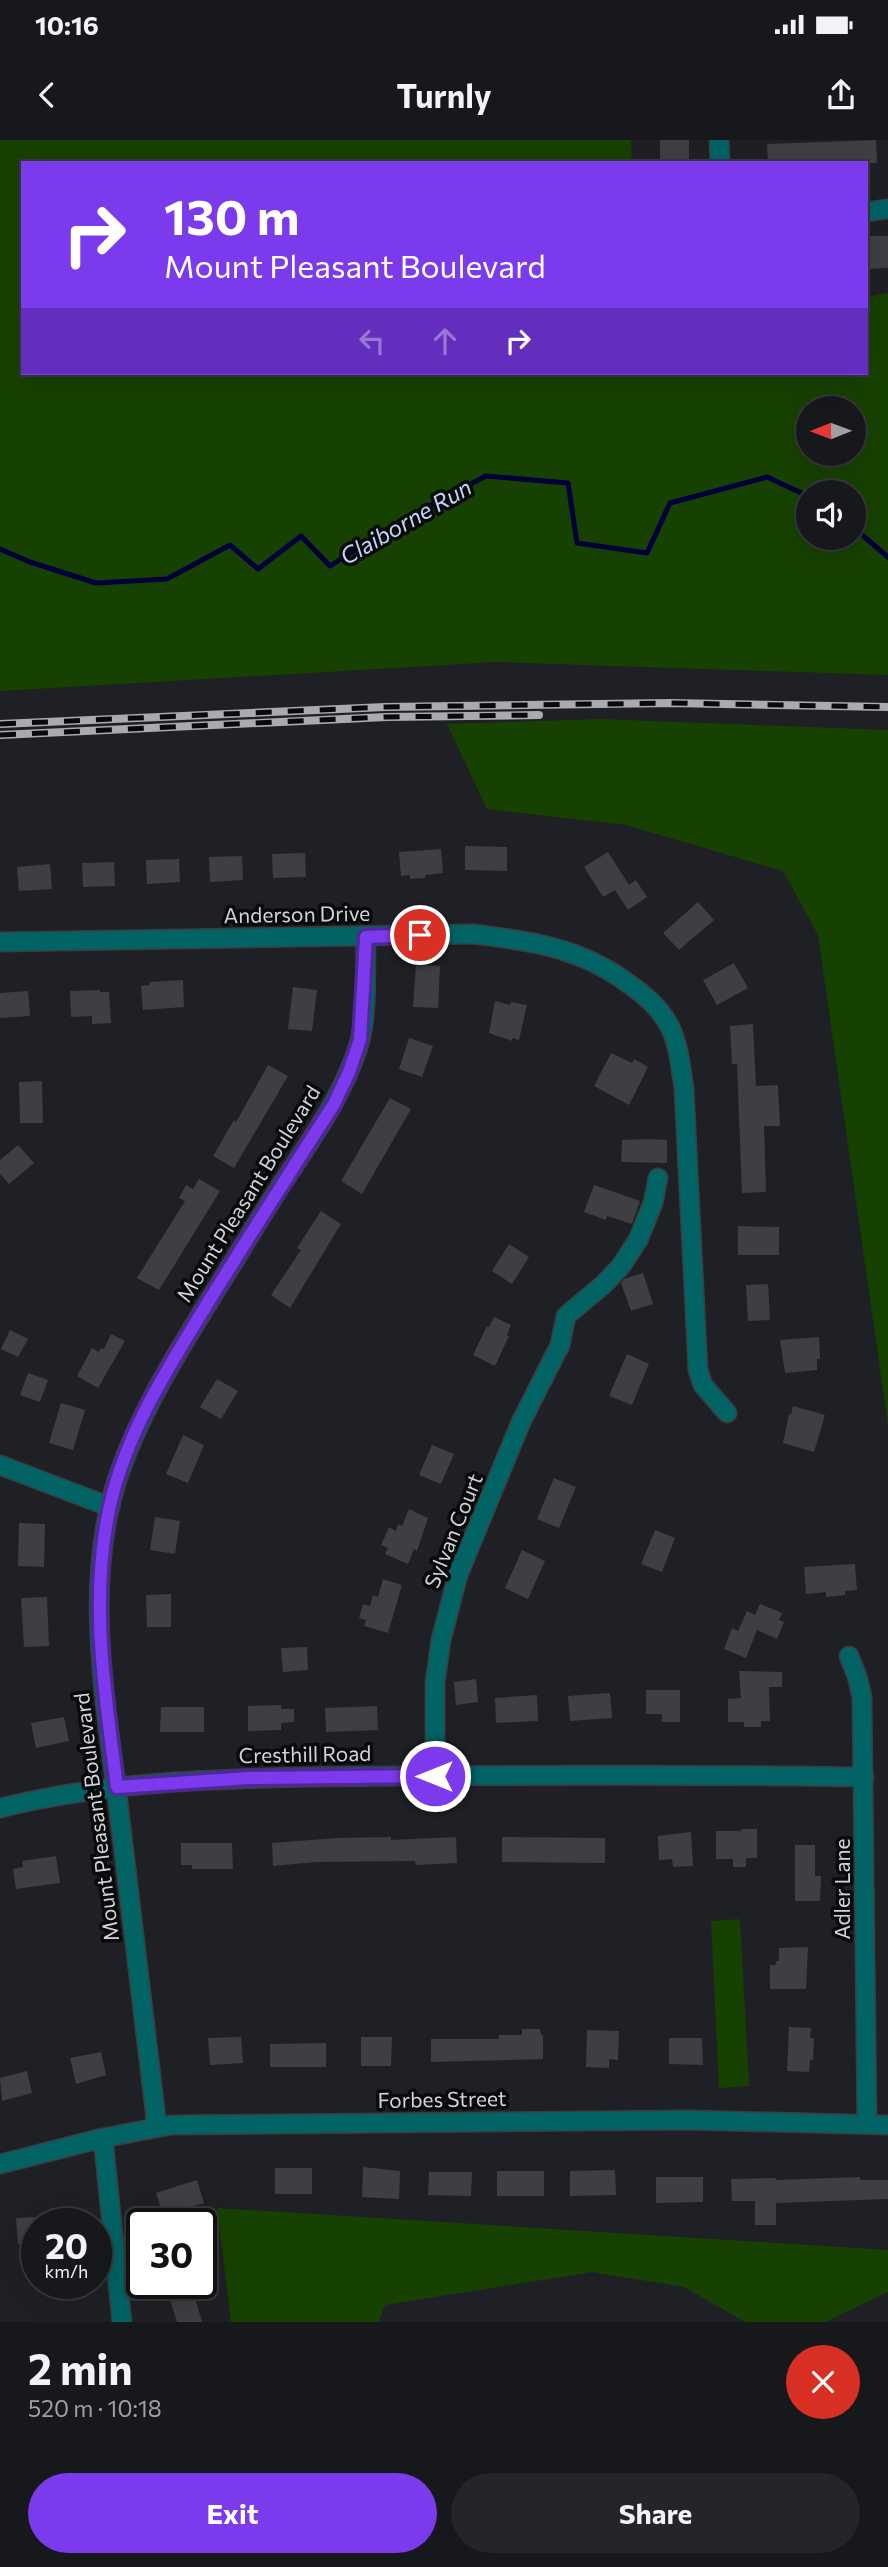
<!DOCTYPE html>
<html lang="en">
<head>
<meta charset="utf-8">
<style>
	body { margin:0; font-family:Commissioner,sans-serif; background:#242529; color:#f1f3f6; height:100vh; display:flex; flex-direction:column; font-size:26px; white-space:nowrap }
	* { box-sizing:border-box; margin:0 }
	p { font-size:23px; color:#9ea0a3 }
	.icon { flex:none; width:38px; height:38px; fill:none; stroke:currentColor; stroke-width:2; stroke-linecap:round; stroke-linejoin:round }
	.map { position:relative; height:2182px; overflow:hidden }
	.sheet { display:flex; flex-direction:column; background:#17181c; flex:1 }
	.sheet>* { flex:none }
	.guide { position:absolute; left:21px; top:21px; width:847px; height:214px; border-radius:0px; box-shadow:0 7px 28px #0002,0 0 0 2px #36373b; background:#7c3aed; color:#fff; overflow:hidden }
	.needle { width:46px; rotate:269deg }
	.tools { position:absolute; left:796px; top:256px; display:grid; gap:14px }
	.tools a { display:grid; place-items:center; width:70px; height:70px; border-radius:50%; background:#17181c; box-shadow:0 7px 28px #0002,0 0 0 2px #36373b; font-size:35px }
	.speed { position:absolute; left:21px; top:2068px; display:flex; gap:14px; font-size:35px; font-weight:700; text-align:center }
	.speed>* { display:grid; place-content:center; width:91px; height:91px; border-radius:50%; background:#17181c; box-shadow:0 7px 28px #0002,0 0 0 2px #36373b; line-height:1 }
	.speed small { font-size:18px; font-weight:400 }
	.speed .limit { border:4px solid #111; border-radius:10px; background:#fff; color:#111 }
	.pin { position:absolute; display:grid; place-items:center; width:60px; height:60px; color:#fff; margin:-30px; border:4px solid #fff; border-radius:50%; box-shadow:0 2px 7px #0007 }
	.me { position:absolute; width:77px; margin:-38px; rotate:270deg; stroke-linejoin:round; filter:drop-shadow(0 0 5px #0008) }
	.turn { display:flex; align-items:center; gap:24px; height:147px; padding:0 28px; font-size:32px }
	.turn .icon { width:91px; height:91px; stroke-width:2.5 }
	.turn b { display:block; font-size:49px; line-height:60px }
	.lanes { display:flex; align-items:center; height:66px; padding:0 28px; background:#0003; justify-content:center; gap:35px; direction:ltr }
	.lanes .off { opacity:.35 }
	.round { display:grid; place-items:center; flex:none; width:74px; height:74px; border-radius:37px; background:#242529 }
	.headline { display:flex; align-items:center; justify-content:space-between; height:119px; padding:0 28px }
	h1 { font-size:42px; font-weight:700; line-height:52px }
	.primary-button { display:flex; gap:14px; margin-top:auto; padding:14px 28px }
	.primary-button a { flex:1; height:80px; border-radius:42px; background:#7c3aed; color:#fff; font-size:28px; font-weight:700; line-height:80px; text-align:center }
	.primary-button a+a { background:#242529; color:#f1f3f6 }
	.status { display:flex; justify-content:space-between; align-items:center; height:49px; padding:0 35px; background:#17181c; direction:ltr }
	.status svg { height:19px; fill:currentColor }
	header { display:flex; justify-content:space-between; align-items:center; height:91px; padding:0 28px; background:#17181c; font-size:32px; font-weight:700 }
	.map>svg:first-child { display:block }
</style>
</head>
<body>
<div class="status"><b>10:16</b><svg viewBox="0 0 49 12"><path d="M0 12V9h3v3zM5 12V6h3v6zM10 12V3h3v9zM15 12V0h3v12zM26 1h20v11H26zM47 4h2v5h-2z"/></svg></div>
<header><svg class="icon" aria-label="back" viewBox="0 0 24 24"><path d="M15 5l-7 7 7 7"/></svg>Turnly<svg class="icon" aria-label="share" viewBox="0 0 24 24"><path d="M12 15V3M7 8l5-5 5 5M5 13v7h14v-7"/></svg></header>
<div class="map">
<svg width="888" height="2182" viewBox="0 0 888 2182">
	<rect width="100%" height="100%" fill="#1f2025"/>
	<!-- green -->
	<path fill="#174100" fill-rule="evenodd" d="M0,0h631l1,23h-609v210h843v-76l22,-4v382l-392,-13 -496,29zM808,268h46v45h-46zM808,352h46v45h-46z
		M600,579l288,11v695l-70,-490 -35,-64 -157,-46 -139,-16 -40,-85z
		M740,1779l9,167 -30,2 -8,-167z
		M217,2068l671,42v42l-63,30h-80l-61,-35 -92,-15 -207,33 -6,17h-148z"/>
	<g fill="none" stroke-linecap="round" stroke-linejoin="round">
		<!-- stream -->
		<path stroke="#00003a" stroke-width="5" d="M854,388l34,29
			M0,409l30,13 66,21 71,-4 63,-34 28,24 43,-33 29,30 70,-45 86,-45 82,7 9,60 70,10 23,-50 97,-26 41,19"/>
	</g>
	<!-- building -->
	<path fill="#3f3e43" d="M660,0h29v23h-29z
		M876,0l1,23h-109l-1,-19z
		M869,96h19v32l-22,1v-27z
		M465,706l42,1v24l-42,-1z
		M441,709l2,24 -18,2v3l-15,1v-4l-9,1 -2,-24z
		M608,712l21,33 7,-5 11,17 -19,13 -13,-20 -12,7 -19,-30z
		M305,713l1,24 -33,1 -1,-24z
		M242,716l1,24 -33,2 -1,-25z
		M179,719l1,23 -33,2 -1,-24z
		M114,722l1,24 -32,1 -1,-24z
		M50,724l2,25 -33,2 -2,-24z
		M698,762l16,18 -35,30 -16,-17z
		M734,823l14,25 -31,17 -14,-25z
		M416,825l24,1 -2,42 -25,-1z
		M183,840l1,27 -41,3 -2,-24 9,-1v-3z
		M293,847l24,3 -5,41 -24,-2z
		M100,850v2h9l2,31 -19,1v-8l-21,1 -1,-26z
		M28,851l2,25 -30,2v-25z
		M495,861l15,4 1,-3 16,3 -8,35 -7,-2v3l-23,-8z
		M753,884l3,62 22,-1 2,41h-16l2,66 -24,1 -5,-129h-5l-2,-38z
		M409,898l24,8 -11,31 -23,-8z
		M611,913l21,10 2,-4 14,8 -19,38 -35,-19z
		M268,925l20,11 -54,92 -21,-12 21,-36 2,2z
		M42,941l1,42h-23l-1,-41z
		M390,958l21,11 -49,85 -21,-13z
		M650,999l17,1v23l-46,-1 1,-22z
		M18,1005l16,18 -25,21 -9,-10v-14z
		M199,1039l21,12 -61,99 -22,-12 48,-77 -6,-3 7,-13 7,4z
		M594,1045l46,16 -8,23 -25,-8 -1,4 -22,-8z
		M321,1071l20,13 -51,84 -19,-13 30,-45 -4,-2z
		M738,1086l41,1v28h-41z
		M509,1104l20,13 -17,27 -20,-13z
		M643,1133l10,31 -22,7 -10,-28 3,-4z
		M768,1144l2,36 -22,1 -2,-36z
		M494,1177l17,8 -4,10 2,1 -14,30 -22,-11 14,-29 2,1z
		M10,1190l18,9 -10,18 -17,-8z
		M111,1194l14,7 -27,47 -21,-12 15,-28 7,4 2,-4 3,1z
		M819,1197l1,22h-3v11l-32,3 -5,-33z
		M627,1214l22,10 -17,41 -23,-9z
		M28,1233l20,7 -8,22 -20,-7z
		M217,1239l21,12 -17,28 -21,-12z
		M61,1263l24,7 -12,40 -24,-7z
		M793,1266l32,9 -11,37 -31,-9 6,-29 2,1z
		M183,1295l21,10 -16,38 -22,-9z
		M432,1305l22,9 -13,30 -22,-9z
		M554,1338l22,9 -17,41 -22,-9z
		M409,1369l19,9 -11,33 -3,-2 -6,15 -23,-10 3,-6 -7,-3 8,-18 7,4 2,-7 4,2z
		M155,1377l25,4 -5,33 -25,-4z
		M19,1383l26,1 -1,43 -26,-1z
		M655,1390l20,8 -13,34 -21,-8z
		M522,1410l23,11 -17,38 -23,-11z
		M855,1424l2,26 -12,1v4l-19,2v-5l-20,2 -2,-27z
		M383,1439l19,6 -14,48 -24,-7 2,-6 -7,-2 4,-14 7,2 3,-11 5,2z
		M171,1454v33h-24l-1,-32z
		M47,1457l2,49 -25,1 -3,-49z
		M760,1464l22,9 -3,7 5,2 -7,17 -20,-9 -11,28 -22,-9 8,-21 6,3 9,-20 8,4z
		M307,1507l1,23 -25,2 -2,-24z
		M739,1531l43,1v15h-13l1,34h-9v6h-17v-5h-16v-23l13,-1z
		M476,1539l2,23 -22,3 -2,-23z
		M646,1550h34v32h-18v-8h-16z
		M610,1553l2,25 -42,3 -2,-25z
		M537,1555l1,26 -42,2 -1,-25z
		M281,1565v4h13v13l-13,1v7l-33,1v-25z
		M377,1566l1,24 -52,2 -1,-24z
		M161,1567h43v25h-44z
		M64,1577l5,24 -33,7 -5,-25z
		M741,1689h16v29h-11v9h-13v-8h-17v-28h25z
		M691,1692l2,34 -20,1 -1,-8 -13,1 -1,-24z
		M391,1697v3l65,-3 1,26 -41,2 -1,-4 -99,1 -43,4 -1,-23 65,-5z
		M502,1697l103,1v25l-103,-1z
		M181,1703h51l1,26h-41v-4h-11z
		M795,1705h20v31h6l-1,25h-25z
		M56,1716l4,27 -44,6 -3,-20 10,-2 -1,-6z
		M808,1807l-2,42h-36v-24h6v-4h3v-13z
		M789,1887l22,1 -1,10h4l-1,22h-3l-1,12 -22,-1z
		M522,1889h18l1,6h2v24l-112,3v-23h68v-4h23z
		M587,1890l32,1 -1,29 -9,-1v9l-23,-1z
		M241,1897l2,26 -33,2 -2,-27z
		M361,1897h31l-1,29h-30z
		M669,1898h33l1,27 -34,-1z
		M326,1903v24h-56v-23z
		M101,1912l5,23 -30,9 -6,-26z
		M27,1931l5,22 -30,8 -2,-23z
		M363,2027l37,4 -1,28 -37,-2z
		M275,2028h37v26h-37z
		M615,2030l1,25 -46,1v-25z
		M497,2031h47v25h-47z
		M429,2032h43l-1,24 -43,-1z
		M656,2037h47v25l-47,1z
		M860,2037v3h28v19l-112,4v22h-21v-24h-23l-1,-22 45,-1v2z
		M197,2040l7,23 -18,5 1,4 -7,2 4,10h-18l-10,-31z
		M37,2077v39l-15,2 -1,-14h-3l-2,-26z
		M165,2144h26l11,38h-25z"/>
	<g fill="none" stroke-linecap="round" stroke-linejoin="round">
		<!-- minor casing -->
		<g stroke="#3c3d41" stroke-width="21">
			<path id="minor" d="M719,0l1,23
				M866,72l22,-3
				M0,802l473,-8c59,7 108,14 156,50 17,12 31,24 41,43 9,19 11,41 14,62l14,281 5,15 24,28
				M0,1325l110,42
				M849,1516l8,20 5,21 5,427
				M435,1636v-93l6,-43 17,-65 63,-153 39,-77 6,-29 38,-32 17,-18 17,-26 15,-37 5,-25
				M0,1668c129,-32 262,-30 394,-32 157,-1 314,-2 470,1
				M157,1987c-12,-103 -24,-206 -37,-308 -13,-113 -39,-234 -1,-345 20,-58 52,-111 84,-163 26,-41 51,-83 77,-124 30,-46 63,-90 79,-143 9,-31 6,-75 7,-107
				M103,1998l19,184
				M0,2024l103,-26 68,-13 517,-5 200,5"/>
		</g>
		<!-- minor -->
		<use href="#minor" stroke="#016364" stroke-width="18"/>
		<!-- rail casing -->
		<g stroke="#aaabae" stroke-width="8">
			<path id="rail" d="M0,584l385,-17 285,-4 218,4
				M0,595l386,-18 153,-2"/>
		</g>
		<!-- rail -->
		<use href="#rail" stroke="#090a0c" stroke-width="5" stroke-dasharray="16" stroke-linecap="butt"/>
	</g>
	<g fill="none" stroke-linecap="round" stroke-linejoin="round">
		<!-- route casing -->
		<g stroke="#51269a" stroke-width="18">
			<path id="route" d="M420,795l-54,2 -6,103 -11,32 -15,32c-42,65 -84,131 -125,197 -39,64 -83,131 -99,205 -21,93 -5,188 7,281l132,-9 186,-2"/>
		</g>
		<!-- route -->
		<use href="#route" stroke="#7c3aed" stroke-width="12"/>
	</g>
	<g text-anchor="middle" stroke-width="7" stroke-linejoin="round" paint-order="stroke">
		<!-- street labels -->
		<g font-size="21" fill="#d3d4d7" stroke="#090a0c">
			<text transform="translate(297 775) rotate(-1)" y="7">Anderson Drive</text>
			<text transform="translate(249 1054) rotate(-58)" y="7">Mount Pleasant Boulevard</text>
			<text transform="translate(454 1391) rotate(-68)" y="7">Sylvan Court</text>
			<text transform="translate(305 1615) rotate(-1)" y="7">Cresthill Road</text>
			<text transform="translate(97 1677) rotate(-97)" y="7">Mount Pleasant Boulevard</text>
			<text transform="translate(843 1749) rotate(-90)" y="7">Adler Lane</text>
			<text transform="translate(442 1960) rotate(-1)" y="7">Forbes Street</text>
		</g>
		<!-- water labels -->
		<g font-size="23" font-style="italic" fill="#c3d7fd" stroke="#090a0c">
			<text transform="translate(406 382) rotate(-30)" y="8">Claiborne Run</text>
		</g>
	</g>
</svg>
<div class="tools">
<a><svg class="needle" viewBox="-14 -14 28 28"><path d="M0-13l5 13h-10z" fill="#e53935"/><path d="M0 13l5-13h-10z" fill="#9ea0a3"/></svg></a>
<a><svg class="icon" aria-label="sound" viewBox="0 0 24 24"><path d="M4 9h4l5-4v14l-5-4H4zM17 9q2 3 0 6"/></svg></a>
</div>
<div class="speed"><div>20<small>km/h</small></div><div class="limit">30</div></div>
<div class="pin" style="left:420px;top:795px;background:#d93025"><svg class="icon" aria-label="arrive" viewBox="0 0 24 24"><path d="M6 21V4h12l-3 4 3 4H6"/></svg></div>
<svg class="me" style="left:435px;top:1636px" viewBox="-20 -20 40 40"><circle r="17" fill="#7c3aed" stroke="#fff" stroke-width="3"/><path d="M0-11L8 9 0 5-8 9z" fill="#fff"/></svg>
<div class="guide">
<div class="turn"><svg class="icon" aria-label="right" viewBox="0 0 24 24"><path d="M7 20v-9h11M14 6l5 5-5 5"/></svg><div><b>130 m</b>Mount Pleasant Boulevard</div></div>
<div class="lanes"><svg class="icon off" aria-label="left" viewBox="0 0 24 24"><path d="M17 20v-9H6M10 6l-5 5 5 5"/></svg><svg class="icon off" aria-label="ahead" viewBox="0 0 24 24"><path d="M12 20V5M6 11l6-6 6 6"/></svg><svg class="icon" aria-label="right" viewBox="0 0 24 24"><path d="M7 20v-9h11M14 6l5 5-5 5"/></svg></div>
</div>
</div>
<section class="sheet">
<div class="headline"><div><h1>2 min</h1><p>520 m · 10:18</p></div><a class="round" style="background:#d93025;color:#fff"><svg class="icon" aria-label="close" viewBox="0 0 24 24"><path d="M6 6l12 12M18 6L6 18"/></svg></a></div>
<div class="primary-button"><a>Exit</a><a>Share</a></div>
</section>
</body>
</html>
